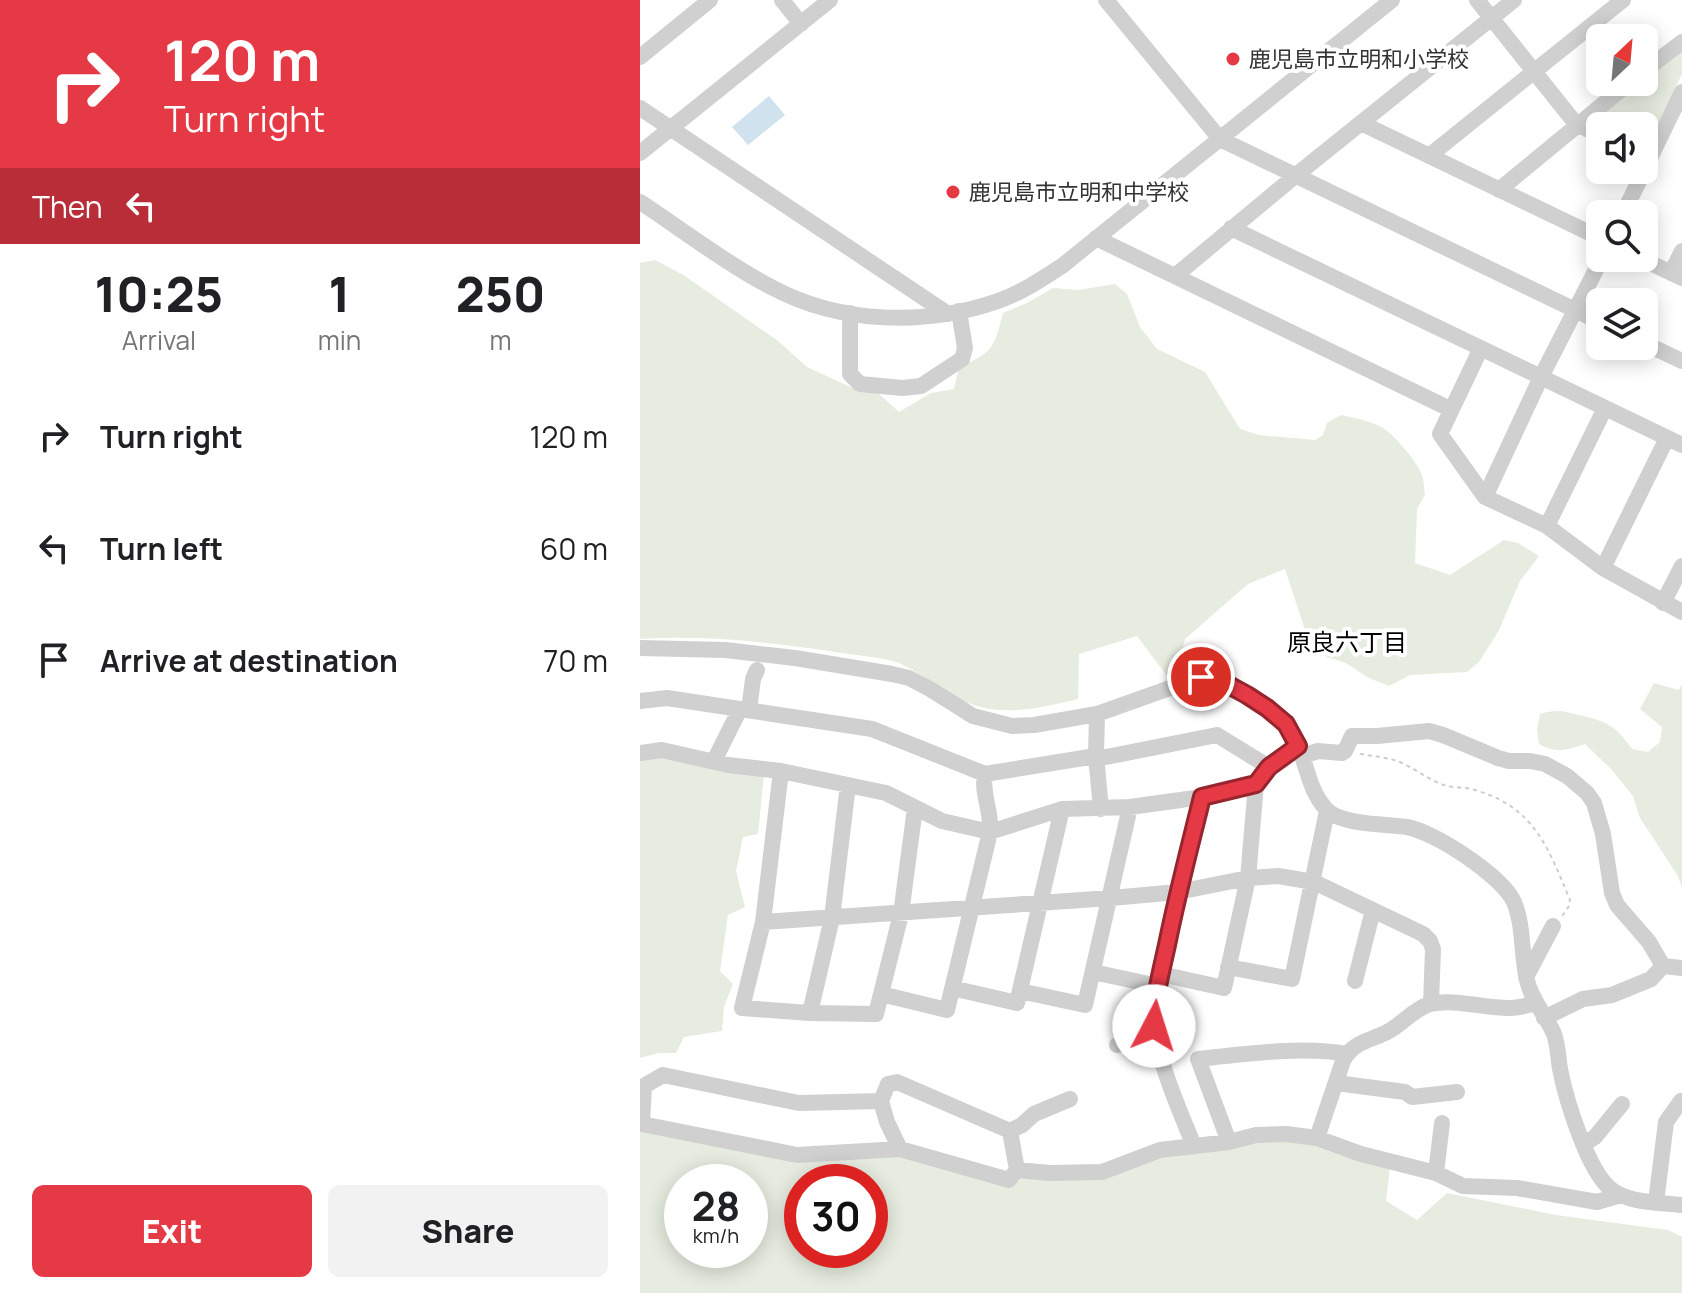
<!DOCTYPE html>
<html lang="en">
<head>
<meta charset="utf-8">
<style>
	body { margin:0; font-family:Manrope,"Noto Sans JP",sans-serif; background:#f2f2f2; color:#202124; height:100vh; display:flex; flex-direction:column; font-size:30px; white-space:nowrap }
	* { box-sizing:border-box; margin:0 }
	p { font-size:26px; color:#757577 }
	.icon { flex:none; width:44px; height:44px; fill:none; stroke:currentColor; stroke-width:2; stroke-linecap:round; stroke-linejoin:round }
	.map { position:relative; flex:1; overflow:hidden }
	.sheet { display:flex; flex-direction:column; background:#fff; width:640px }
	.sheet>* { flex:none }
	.top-card { background:#e63946; color:#fff; overflow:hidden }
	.needle { width:52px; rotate:26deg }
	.fabs { position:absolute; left:946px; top:24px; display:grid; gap:16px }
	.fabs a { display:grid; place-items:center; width:72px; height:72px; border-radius:12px; background:#fff; box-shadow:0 4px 20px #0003; font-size:40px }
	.speed { position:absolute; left:24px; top:1164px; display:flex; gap:16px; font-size:40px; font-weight:700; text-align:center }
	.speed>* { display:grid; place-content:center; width:104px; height:104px; border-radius:50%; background:#fff; box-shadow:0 4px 20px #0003; line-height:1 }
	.speed small { font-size:20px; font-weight:400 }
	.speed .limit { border:12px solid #d22; background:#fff; color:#111 }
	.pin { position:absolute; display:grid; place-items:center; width:68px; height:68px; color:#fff; margin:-34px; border:4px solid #fff; border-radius:50%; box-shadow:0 2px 8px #0007 }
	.me { position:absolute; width:88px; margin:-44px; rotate:5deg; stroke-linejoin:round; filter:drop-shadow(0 0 6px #0008) }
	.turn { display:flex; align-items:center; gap:28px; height:168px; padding:0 32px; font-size:36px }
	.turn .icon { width:104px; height:104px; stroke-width:2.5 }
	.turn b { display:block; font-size:56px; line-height:68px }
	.then { display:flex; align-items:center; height:76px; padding:0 32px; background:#0003; gap:16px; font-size:30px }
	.eta { display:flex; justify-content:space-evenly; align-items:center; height:136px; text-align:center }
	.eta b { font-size:48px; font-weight:800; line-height:56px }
	.cta { display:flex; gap:16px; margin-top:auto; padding:16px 32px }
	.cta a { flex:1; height:92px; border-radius:12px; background:#e63946; color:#fff; font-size:32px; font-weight:800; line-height:92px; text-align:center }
	.cta a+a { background:#f2f2f2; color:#202124 }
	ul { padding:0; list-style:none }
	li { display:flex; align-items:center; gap:24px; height:112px; padding:0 32px }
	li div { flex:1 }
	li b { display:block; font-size:30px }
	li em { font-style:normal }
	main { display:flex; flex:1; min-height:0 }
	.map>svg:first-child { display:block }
</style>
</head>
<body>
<main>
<section class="sheet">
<div class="top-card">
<div class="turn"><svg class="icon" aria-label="right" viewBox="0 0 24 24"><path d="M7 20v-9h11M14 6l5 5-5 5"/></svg><div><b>120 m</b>Turn right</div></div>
<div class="then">Then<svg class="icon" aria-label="left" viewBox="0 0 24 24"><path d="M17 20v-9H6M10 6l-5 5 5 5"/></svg></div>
</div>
<div class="eta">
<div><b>10:25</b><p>Arrival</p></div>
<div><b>1</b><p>min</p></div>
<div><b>250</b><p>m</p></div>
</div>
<ul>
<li><svg class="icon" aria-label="right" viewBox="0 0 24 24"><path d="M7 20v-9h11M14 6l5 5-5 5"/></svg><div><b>Turn right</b></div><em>120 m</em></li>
<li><svg class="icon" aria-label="left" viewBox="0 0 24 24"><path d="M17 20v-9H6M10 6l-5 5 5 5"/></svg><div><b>Turn left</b></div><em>60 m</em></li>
<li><svg class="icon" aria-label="arrive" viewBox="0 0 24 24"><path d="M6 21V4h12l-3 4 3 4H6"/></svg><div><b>Arrive at destination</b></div><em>70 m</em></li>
</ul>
<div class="cta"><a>Exit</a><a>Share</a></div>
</section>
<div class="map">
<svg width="1042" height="1293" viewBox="0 0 1042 1293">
	<rect width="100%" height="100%" fill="#fff"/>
	<!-- green -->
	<path fill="#e6ecdf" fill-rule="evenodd" d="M1042,50v24l-35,72 -3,1v-21h-44v4l-6,-3 -1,-7 48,-38h3v-2z
		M15,260l30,16 93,65 29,26 50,23 20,2 22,20 32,-19 23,-4 5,-22c34,-14 35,-19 44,-54l24,-10 26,-15 25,2 37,-6 12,10 13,33 17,22 48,23 35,57 19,6 56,5 8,-5 4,-12 14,-8c13,3 30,6 42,13 14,10 29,28 37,43 4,7 4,16 5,24l-8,14 -2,54 35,12 54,-35 14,3 21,13 -19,25 -21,49 -20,32 -12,10 -57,3 -21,11 -20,-8 -23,-15 -19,-6 -20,-21 -22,-67 -37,15 -63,55 -9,33 -9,4 -30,-40 -58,18 -1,45c-47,11 -86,21 -130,-6 -15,-9 -36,-26 -52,-31 -22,-6 -45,-7 -67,-11 -61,-9 -127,-16 -189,-12v-376z
		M1014,683l25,7 3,-6v204l-4,-12 -38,-58 -7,-22 -22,-27 -26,-25c-18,6 -29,10 -46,0l-2,-14 3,-16c17,-5 22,-3 39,1 26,6 37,10 53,34l16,3 12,-10 2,-15 -22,-18z
		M21,754l103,20 -6,60 -15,3 -7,34 9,36 -17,8 -8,56 13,13 -9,23 -2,24 -38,6 -8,16h-17l-19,5v-302z
		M0,1129l64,13 195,12 80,22 33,12 11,-11 77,3 69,-25 94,-14 27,-2 33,6 67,22 -4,34 31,19 30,-27 109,22 112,15 14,7v56h-1042zM42,1182h68v68h-68zM162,1182h68v68h-68z"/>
	<!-- water -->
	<path fill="#cfe2ee" d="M129,96l16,19 -37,30 -16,-18z"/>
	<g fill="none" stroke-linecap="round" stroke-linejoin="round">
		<!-- path -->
		<path stroke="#cdcdcd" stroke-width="2" stroke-dasharray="4 4" stroke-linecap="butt" d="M720,754c12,2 25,3 37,7 17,6 32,20 50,25 10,2 21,1 31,5 57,17 71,59 92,109l-1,6 -7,10"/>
		<!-- minor -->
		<path stroke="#d0d0d0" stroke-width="16" d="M142,0l19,24
			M466,0l114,139 380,183
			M837,0l99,124 24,11
			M0,57l70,-57
			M1004,71l38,-29
			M0,108l308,206
			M721,123l239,115
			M0,153l190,-153
			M789,156l194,-156
			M859,190l131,-108
			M0,202c44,29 87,62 133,86 68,36 153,38 225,13 23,-8 44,-22 64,-35l330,-266
			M983,214l59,-122
			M591,228l451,217
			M456,238l354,171
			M1000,258l42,20
			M1031,273l11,-22
			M535,276l120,-100 219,-176
			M210,313v61l10,10 42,4 19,-2 41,-27 3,-11 -6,-37
			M1004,343l38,18
			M841,348l-41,86 45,63 62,29 56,42 79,44
			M845,497l56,-120 61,-119
			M907,526l58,-118
			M963,568l64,-130
			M1023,603l19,-37
			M0,648l85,2 70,8 97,16 17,4 21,11 43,27 39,10 22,-1 63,-11 104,-37c4,0 8,-1 12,0 17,4 59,33 71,46 6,6 11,17 15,26 9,20 11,43 27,60 14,16 60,15 81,18 28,5 95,49 107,75 10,24 7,53 13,78 4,20 19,35 27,54 4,11 4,23 6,35 6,30 28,104 52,121 20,14 47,12 70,15
			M0,701l27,-3 205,31 113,45 111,-18 10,1 111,-22 52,32
			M109,710l4,-31 4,-9
			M457,714l-1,42 5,53
			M0,753l22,-3 66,15 53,6 105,22 56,28 48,11 72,-23 68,-2 72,-10 54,-13 13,-17 29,-21
			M662,756l16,-5 24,2 3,-2 7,-15h25l52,-5 14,4 55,23 11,3h21l15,3 22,12 20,17 7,10 9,31 9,59 5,12 32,37 14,24 -12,13 -39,16 -29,4 -39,19
			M74,761l26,-52
			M141,771l-18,151 -21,86 68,5 66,1 25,-100 14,-106
			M123,922l348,-24 67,-6 70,-14 30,-2 36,6 109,52 7,7 3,8 -2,55
			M1023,966l19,2
			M588,967l64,12 35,-168
			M453,972l65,14
			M521,974l63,14 24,-110 8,-94
			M886,977l27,-51
			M715,981l18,-71
			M312,988l65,15 45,-194
			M380,991l65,14 45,-198
			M241,994l66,16 43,-178c2,-20 -9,-39 -5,-58
			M170,1013l22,-95 16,-133
			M477,1045l39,-9
			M696,1083l69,9 7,5 45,-5
			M241,1101l6,21 13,27
			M370,1131l12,-6 12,-11 36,-15
			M677,1138l26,-77c10,-20 28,-20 46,-30 14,-8 25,-22 41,-27 25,-6 56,5 81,4 8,0 17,-3 25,-5
			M589,1142l-31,-83c45,-5 105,-13 149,-5
			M944,1144l11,-7 27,-33
			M554,1146c-18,-45 -40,-90 -40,-139l24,-115 24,-95
			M377,1170l-7,-39 -113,-49 -9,2 -7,17 -82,2 -136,-28 -19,11 -2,38 155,31 103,-6 109,31 8,-10 33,3 52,-1 58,-22 69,-8 27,-7 30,-1 31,4 44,16 75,19 27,13 54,2 80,14 24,-7
			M796,1173l6,-50
			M1016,1202l10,-80 15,-21"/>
	</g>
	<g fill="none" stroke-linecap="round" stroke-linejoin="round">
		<!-- route casing -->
		<g stroke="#96252e" stroke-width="20">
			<path id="route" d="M514,1026c0,-28 7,-54 13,-81 10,-50 23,-99 35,-148l54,-13 13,-17 29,-21 -12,-22 -19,-16 -20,-13 -33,-18h-13"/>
		</g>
		<!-- route -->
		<use href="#route" stroke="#e63946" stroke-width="14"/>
	</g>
	<!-- markers -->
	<g fill="#e63946" stroke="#fff" stroke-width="3">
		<circle cx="593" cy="59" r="8"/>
		<circle cx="313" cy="192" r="8"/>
	</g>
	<g text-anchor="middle" stroke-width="8" stroke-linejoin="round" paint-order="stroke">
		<!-- poi labels -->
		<g font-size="22" fill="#333" stroke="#fff" text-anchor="start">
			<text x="609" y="67">鹿児島市立明和小学校</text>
			<text x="329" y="200">鹿児島市立明和中学校</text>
		</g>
		<!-- neighbourhood labels -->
		<g font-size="24" fill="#000" stroke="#fff">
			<text x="707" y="651">原良六丁目</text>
		</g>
	</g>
</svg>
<div class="fabs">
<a><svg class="needle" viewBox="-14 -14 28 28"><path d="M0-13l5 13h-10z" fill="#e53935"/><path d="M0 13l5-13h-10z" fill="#757577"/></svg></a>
<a><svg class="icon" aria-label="sound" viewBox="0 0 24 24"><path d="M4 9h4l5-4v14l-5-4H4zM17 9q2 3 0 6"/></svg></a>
<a><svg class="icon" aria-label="search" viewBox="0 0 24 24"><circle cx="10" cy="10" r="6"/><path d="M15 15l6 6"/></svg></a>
<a><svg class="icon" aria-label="layers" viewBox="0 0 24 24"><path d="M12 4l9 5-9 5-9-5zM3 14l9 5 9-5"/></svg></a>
</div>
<div class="speed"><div>28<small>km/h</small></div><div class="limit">30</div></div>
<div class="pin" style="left:561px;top:677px;background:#d93025"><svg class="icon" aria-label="arrive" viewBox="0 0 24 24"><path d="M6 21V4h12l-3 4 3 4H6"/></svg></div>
<svg class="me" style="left:514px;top:1026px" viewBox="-20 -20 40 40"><circle r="19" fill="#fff"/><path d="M0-13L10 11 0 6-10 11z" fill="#e63946"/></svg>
</div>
</main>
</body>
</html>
